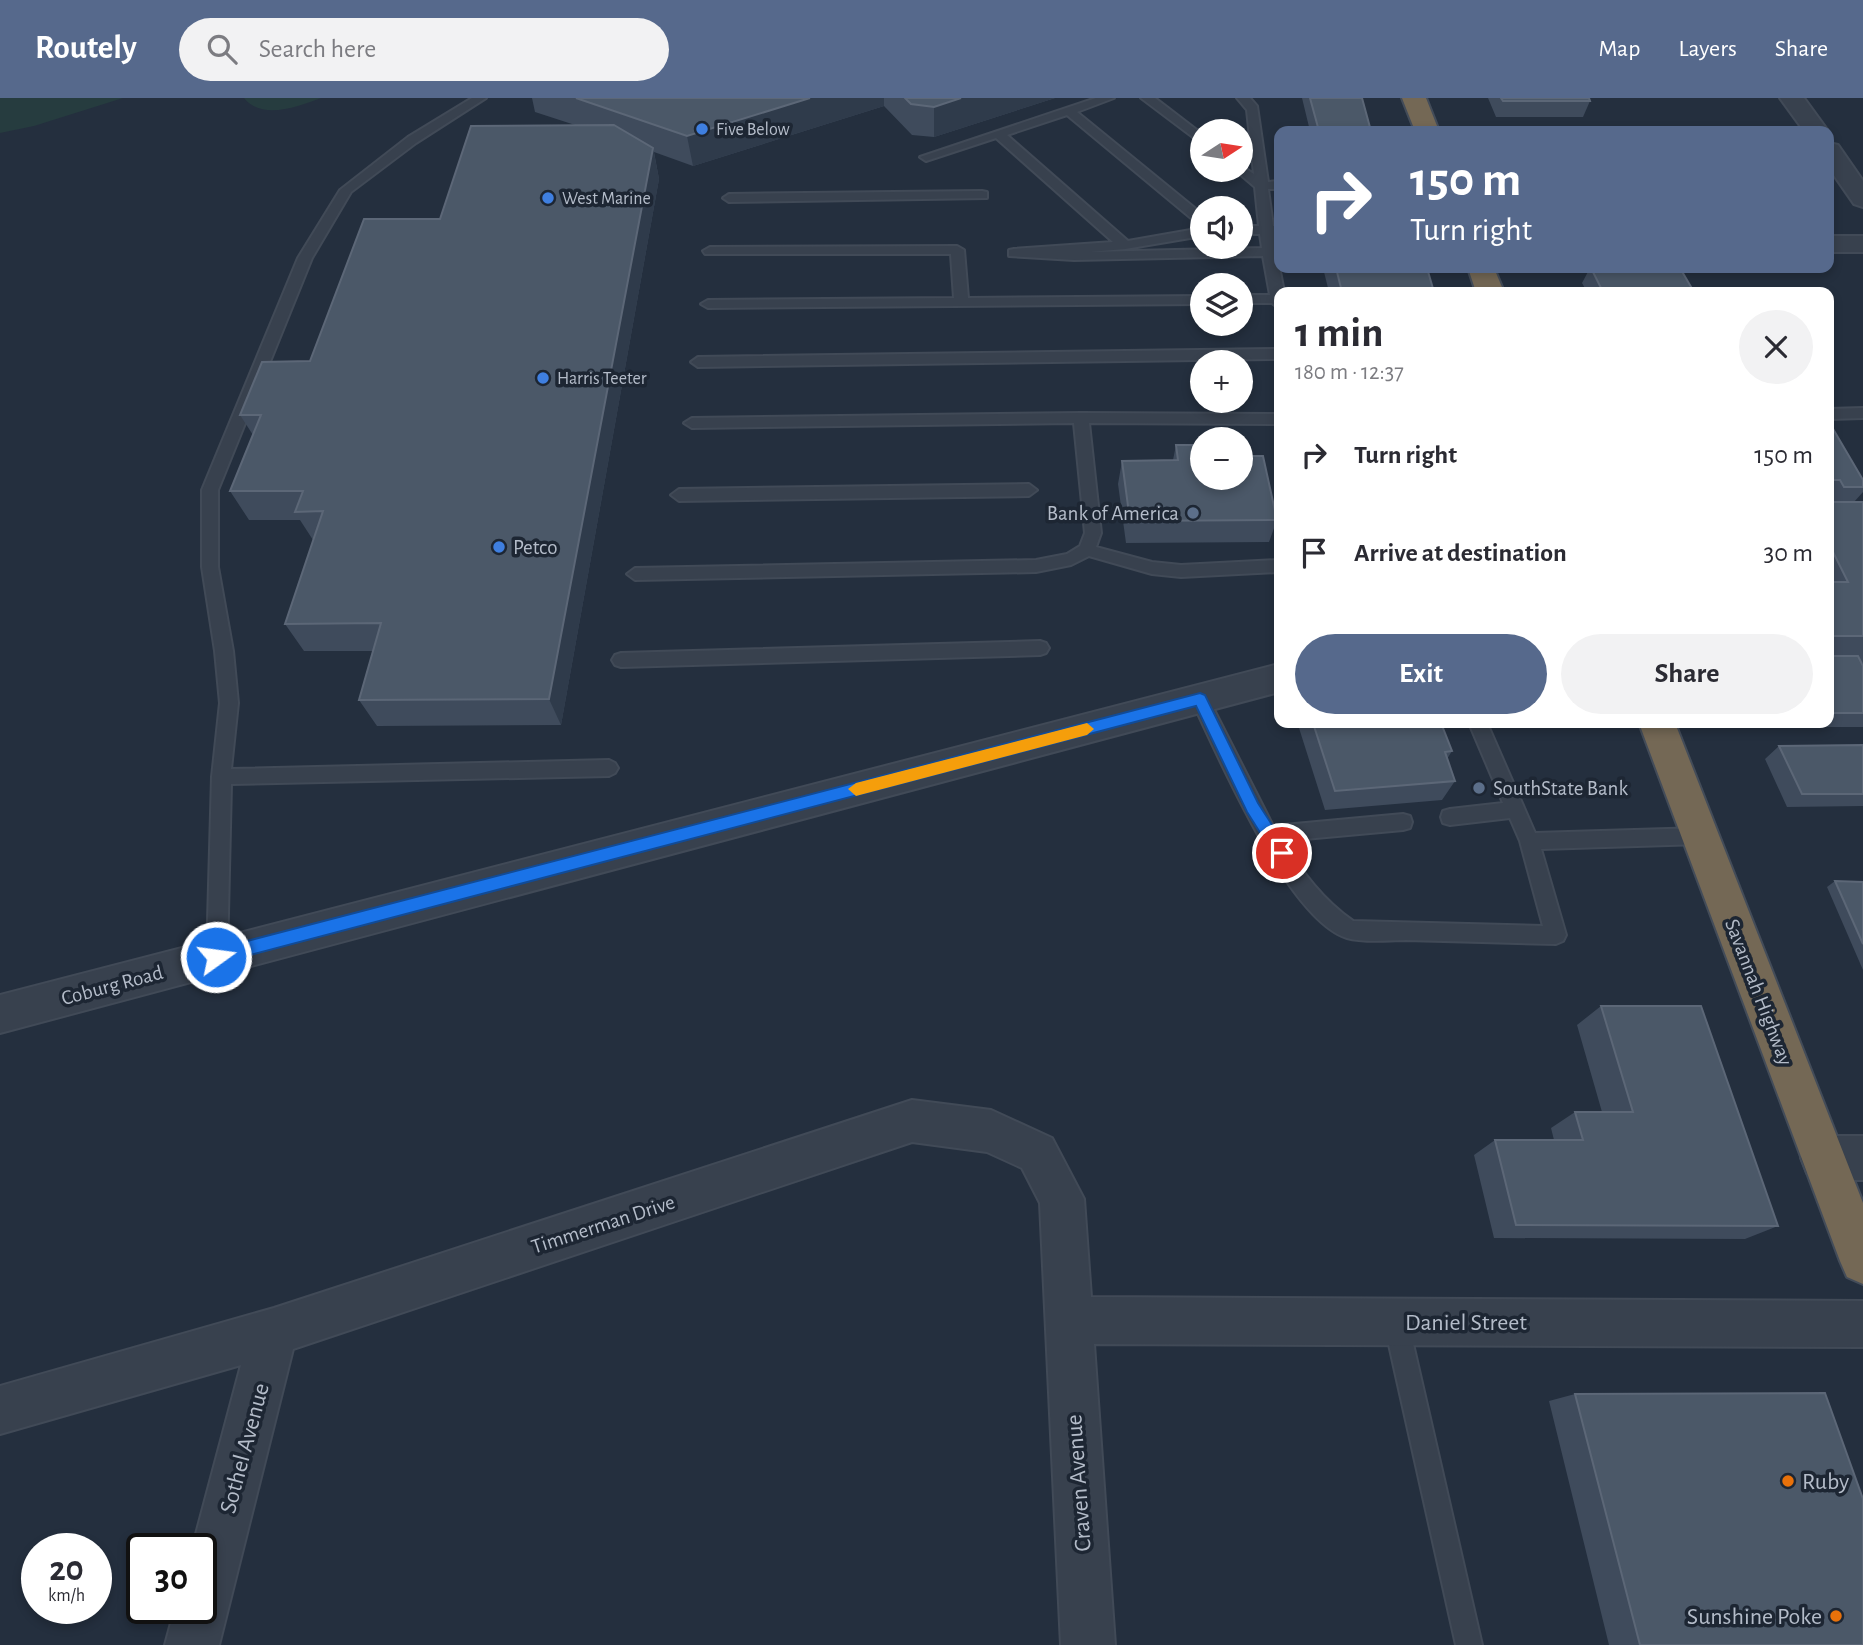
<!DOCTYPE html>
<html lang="en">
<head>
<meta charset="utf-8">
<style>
	body { margin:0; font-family:"Alegreya Sans",sans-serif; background:#f2f2f3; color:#2b2b33; height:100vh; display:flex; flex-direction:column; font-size:26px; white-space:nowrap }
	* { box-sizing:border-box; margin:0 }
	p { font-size:23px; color:#7c7c81 }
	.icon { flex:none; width:38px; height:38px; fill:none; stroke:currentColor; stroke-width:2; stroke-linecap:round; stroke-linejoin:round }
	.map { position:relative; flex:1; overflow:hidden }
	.side { position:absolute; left:1274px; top:189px; width:560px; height:441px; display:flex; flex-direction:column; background:#fff; border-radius:14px; box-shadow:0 4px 10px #0003 }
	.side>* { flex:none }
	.guide { position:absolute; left:1274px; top:28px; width:560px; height:147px; border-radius:14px; box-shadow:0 4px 10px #0003; background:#56698c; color:#fff; overflow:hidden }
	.needle { width:46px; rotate:78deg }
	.fabs { position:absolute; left:1190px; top:21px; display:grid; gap:14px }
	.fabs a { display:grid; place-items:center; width:63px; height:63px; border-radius:50%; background:#fff; box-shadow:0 4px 10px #0003; font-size:35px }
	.speed { position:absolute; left:21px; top:1435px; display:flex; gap:14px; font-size:35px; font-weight:700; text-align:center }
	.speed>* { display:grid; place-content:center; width:91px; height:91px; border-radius:50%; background:#fff; box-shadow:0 4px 10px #0003; line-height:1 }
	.speed small { font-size:18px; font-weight:400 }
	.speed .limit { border:4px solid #111; border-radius:10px; background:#fff; color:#111 }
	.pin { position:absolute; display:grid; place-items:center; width:60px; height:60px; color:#fff; margin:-30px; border:4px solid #fff; border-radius:50%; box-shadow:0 2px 7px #0007 }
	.me { position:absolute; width:77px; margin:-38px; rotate:76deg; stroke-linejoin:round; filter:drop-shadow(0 0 5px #0008) }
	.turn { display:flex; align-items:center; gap:24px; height:147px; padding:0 21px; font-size:32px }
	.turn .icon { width:91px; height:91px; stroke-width:2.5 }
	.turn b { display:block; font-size:49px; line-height:60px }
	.round { display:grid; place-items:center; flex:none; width:74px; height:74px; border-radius:37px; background:#f2f2f3 }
	.headline { display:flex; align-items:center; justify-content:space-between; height:119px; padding:0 21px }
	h1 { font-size:42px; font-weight:700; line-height:52px }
	.button { display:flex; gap:14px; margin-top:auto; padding:14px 21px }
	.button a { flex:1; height:80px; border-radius:42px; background:#56698c; color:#fff; font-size:28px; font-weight:700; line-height:80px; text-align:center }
	.button a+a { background:#f2f2f3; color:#2b2b33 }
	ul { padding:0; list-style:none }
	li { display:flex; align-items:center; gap:21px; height:98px; padding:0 21px }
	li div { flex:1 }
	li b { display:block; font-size:26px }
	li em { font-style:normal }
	header { display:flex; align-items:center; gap:42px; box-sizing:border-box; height:98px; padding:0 35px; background:#56698c; color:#fff }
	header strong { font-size:33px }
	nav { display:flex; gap:38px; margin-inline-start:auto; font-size:24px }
	.search { width:490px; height:63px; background:#f2f2f3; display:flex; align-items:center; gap:18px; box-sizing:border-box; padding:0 24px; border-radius:38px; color:#7c7c81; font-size:26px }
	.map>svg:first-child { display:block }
</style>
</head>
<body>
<header>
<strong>Routely</strong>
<div class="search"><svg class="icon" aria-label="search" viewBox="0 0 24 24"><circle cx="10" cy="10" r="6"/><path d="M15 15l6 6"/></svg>Search here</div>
<nav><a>Map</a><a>Layers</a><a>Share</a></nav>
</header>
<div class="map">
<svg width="1863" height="1547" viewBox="0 0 1863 1547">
	<rect width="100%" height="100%" fill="#242f3e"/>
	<!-- green -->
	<path fill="#263c3f" d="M0,0h123l-89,28 -34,7z
		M244,0h77c-22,8 -59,23 -77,0z"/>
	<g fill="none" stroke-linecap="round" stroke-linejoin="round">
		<!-- lane casing -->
		<g stroke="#414a57" stroke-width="4">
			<path id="lane" d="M472,0h14l-70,45 -65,49 -39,66 -94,232v77l15,84 5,52 -7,66 378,-9 6,3 3,5 -3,5 -6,3 -378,8 -4,173 -3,6 -7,3 -7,-3 -3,-6 5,-180 8,-74 -5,-52 -13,-84v-77l96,-232 42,-68 68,-53z
				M1096,0h18l-37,14 125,102v10l-5,-1 -130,-108 -60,20 121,106 74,-13v8l-77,13 -36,3 173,-4 -2,-14h-19v-8h18l-4,-39 -20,-17h6v-4l13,8 -7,-64 -10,-12h13l7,8 11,76 11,-1v8h-11l5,37h6v8h-5l1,14h4v8h-2l7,36h-5v16l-7,-5h-31v-8h29l-7,-39 -189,4 -65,-4v-6l5,-1 99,-7 -117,-104 -70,23 -6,-4z
				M1141,0h14l47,36v10z
				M982,93l5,1v6l-258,4 -6,-4 6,-4z
				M957,148l7,4 4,48 234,-2v8l-494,4 -7,-4 7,-4 246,-2 -3,-44h-246l-2,-3 7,-4z
				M1279,251v10l-581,8 -7,-5 7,-5z
				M1863,310v10l-34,1v-10z
				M1081,315l198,1v10l-190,-1 12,110 -5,14 56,15 29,3 98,-5v12l-98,5 -29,-3 -63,-18 -18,9 -35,7 -401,8 -8,-6 8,-6 401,-8 31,-6 13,-8 5,-13 -11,-110 -382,5 -8,-5 8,-5z
				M1029,386l8,6 -8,6 -350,5 -8,-6 8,-6z
				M1040,543l6,2 3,5 -3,5 -6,2 -419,12 -6,-2 -3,-5 3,-5 6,-2z
				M1200,594l6,2 67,132 130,-12 7,2 2,6 -2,6 -7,2 -120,11c19,31 40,59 70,80l190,5 -23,-85 -10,-23 -60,7 -7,-2 -2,-6 2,-6 7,-2 53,-6 -34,-80h18l48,110 166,-5 7,2 2,6 -2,6 -7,2 -160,5 25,86 -3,6 -7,3c-50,-1 -100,-3 -150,-4 -18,0 -42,3 -59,-2 -60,-19 -129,-183 -156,-239l3,-5z
				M1396,1212l8,4 4,8 74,323h-26l-72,-323 4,-8z"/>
		</g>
		<!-- street casing -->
		<g stroke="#414a57" stroke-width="4">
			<path id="street" d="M1780,0h24l24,33h-24z
				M1829,45l9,2 25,36v26l-9,-3 -25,-36z
				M1829,138h34v16h-34z
				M1279,566v28l-1279,341v-38z
				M912,1002l79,10 61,28 32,61 7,98 772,4v46l-769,-3 21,301h-54l-21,-442 -18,-35 -35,-16 -75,-10 -619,207 -74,296h-54l10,-37h26v-59h-9l49,-184 -241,69v-48l274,-78z
				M1823,1038h40v44h-40l-16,-7 -6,-15 6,-15z"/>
		</g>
		<!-- highway casing -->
		<g stroke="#434c59" stroke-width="4">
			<path id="highway" d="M1402,0h24l13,33h-24z
				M1468,170h26l10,24h-28z
				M1639,625h36l188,480v81l-16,-7 -7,-16z"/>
		</g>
		<!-- lane -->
		<use href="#lane" fill="#38414e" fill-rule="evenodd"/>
		<!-- street -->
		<use href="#street" fill="#38414e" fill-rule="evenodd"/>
		<!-- highway -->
		<use href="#highway" fill="#746855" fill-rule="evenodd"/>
	</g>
	<!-- wall -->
	<path fill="#3f4b5c" d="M532,0h523l-121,39 -22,-2 -28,-29 -191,60 -39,-14 5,27 -98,546 -184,1 -18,-26 14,-49h-69l-19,-27 28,-84 -13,-20h-51l-19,-29 23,-56 -13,-20 70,-54 130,-142 135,-94 -40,-13z
		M1302,0h60l9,33h-61z
		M1488,0h101l1,3 -7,16h-87z
		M1323,170h104l7,24h-105z
		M1590,170l104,24h-107l-5,-9z
		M1829,324l34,58v12l-9,10h9v161h-2l2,3v61h-116l-2,-4h84z
		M1176,347l66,11 35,64 -8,22 -143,1 -8,-59 4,-23 51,-1z
		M1301,625h140l11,28 -5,8 8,22 -13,19 -117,10 -26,-82z
		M1863,647v61l-76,1 -22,-48 14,-13z
		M1835,783l28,1v88l-36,-83z
		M1601,908l177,220 -33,13 -251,-1 -20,-83 21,-15h59l-3,-12 24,-16h27l-25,-87z
		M1575,1296l288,251h-254l-60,-244z"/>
	<!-- shaded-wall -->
	<path fill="#2f3b4b" d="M810,0h74v8l-191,60 -6,-30z
		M961,0h94l-121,39v-30z
		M653,50l6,31 -98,546 -12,-26z"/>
	<!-- building -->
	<path fill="#4b5868" stroke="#5c6777" stroke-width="2" d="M576,0h234l-123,38z
		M905,0h56l-27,9 -23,-3z
		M1310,0h52l9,33h-52z
		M1501,0h88l1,3h-87z
		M614,27l39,23 -104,551 -190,1 22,-77 -96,1 38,-113 -28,1 8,-21h-73l31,-76h-21l22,-53 48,-1 54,-142h76l31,-93z
		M1336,170h91l7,24h-92z
		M1591,170h89l14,24h-91z
		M1829,324l34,58v7h-19l-4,-7h-11z
		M1176,347h26v33h39v-27l1,5h21l14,64 -147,1 -8,-60 56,-1z
		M1829,404h34v134h-34v-54h19l-19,-38z
		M1829,558h29l5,10v47h-34z
		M1313,625h128l11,28 -7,1 10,29 -120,10z
		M1863,647v49h-61l-23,-48z
		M1835,783l28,1v62z
		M1601,908h100l77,220 -262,-1 -21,-85h88l-8,-28h58z
		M1825,1295l38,106v146h-223l-65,-251z"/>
	<!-- route -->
	<path fill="#1a73e8" stroke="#114b97" stroke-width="2" d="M1200,595l5,2 53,108 29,45 3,5 -3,5h-11l-29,-46 -51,-106 -980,258 -5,-2 -3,-5 3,-5 5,-3z"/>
	<!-- slow -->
	<path fill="#f59e0b" d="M1087,625l7,6 -7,6 -231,61 -8,-7 8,-6z"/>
	<!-- markers -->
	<g fill="#3f7fe0" stroke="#1d2633" stroke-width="2.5">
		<circle cx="702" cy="31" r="7"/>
		<circle cx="548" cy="100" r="7"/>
		<circle cx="543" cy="280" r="7"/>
		<circle cx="499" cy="449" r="7"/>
	</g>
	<g fill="#5c6f8a" stroke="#1d2633" stroke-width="2.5">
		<circle cx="1193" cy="415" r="7"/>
		<circle cx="1479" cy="690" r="7"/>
	</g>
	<g fill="#e8710a" stroke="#1d2633" stroke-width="2.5">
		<circle cx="1788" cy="1383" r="7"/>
		<circle cx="1836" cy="1518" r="7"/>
	</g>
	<g text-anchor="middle" stroke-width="7" stroke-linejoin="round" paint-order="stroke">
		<!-- far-poi labels -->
		<g font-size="18" fill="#b4bcc9" stroke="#1d2633" text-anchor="start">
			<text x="716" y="37">Five Below</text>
			<text x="562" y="106">West Marine</text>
			<text x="557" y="286">Harris Teeter</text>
		</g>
		<!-- poi labels -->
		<g font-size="21" fill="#b4bcc9" stroke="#1d2633" text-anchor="start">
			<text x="1179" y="422" text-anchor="end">Bank of America</text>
			<text x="513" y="456">Petco</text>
			<text x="1493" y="697">SouthState Bank</text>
		</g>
		<!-- street labels -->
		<g font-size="21" fill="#b4bcc9" stroke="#1d2633">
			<text transform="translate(112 887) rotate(-15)" y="7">Coburg Road</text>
			<text transform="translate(1759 894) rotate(69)" y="7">Savannah Highway</text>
			<text transform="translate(603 1126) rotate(-18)" y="7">Timmerman Drive</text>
		</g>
		<!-- near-street labels -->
		<g font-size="24" fill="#b4bcc9" stroke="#1d2633">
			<text x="1466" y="1232">Daniel Street</text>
			<text transform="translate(244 1350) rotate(-75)" y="8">Sothel Avenue</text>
			<text transform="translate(1078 1385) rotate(-94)" y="8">Craven Avenue</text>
		</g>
		<!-- near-poi labels -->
		<g font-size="24" fill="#b4bcc9" stroke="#1d2633" text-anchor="start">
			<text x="1802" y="1391">Ruby</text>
			<text x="1822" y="1526" text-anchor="end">Sunshine Poke</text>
		</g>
	</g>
</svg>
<div class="fabs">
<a><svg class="needle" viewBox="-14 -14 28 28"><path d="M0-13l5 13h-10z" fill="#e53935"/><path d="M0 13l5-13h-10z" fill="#7c7c81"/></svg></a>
<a><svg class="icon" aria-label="sound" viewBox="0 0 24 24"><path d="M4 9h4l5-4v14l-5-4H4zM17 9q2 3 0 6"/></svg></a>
<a><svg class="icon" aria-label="layers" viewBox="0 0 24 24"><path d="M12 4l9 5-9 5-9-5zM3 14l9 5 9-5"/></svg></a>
<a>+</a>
<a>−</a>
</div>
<div class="speed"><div>20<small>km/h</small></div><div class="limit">30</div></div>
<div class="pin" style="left:1282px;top:755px;background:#d93025"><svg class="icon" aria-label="arrive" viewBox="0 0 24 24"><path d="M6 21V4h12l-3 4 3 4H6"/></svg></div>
<svg class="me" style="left:216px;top:859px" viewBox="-20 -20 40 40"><circle r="17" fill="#1a73e8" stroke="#fff" stroke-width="3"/><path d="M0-11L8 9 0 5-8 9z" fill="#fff"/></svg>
<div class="guide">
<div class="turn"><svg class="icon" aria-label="right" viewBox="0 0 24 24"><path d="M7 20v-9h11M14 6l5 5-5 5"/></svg><div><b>150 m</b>Turn right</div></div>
</div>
<section class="side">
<div class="headline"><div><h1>1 min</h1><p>180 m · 12:37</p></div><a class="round"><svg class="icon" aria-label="close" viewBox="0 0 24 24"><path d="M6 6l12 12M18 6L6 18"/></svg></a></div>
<ul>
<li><svg class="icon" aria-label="right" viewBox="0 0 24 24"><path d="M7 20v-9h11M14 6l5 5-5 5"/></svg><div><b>Turn right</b></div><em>150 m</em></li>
<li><svg class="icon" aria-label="arrive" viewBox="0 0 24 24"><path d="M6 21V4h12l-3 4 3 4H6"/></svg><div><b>Arrive at destination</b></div><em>30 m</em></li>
</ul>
<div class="button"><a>Exit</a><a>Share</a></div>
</section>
</div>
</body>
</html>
